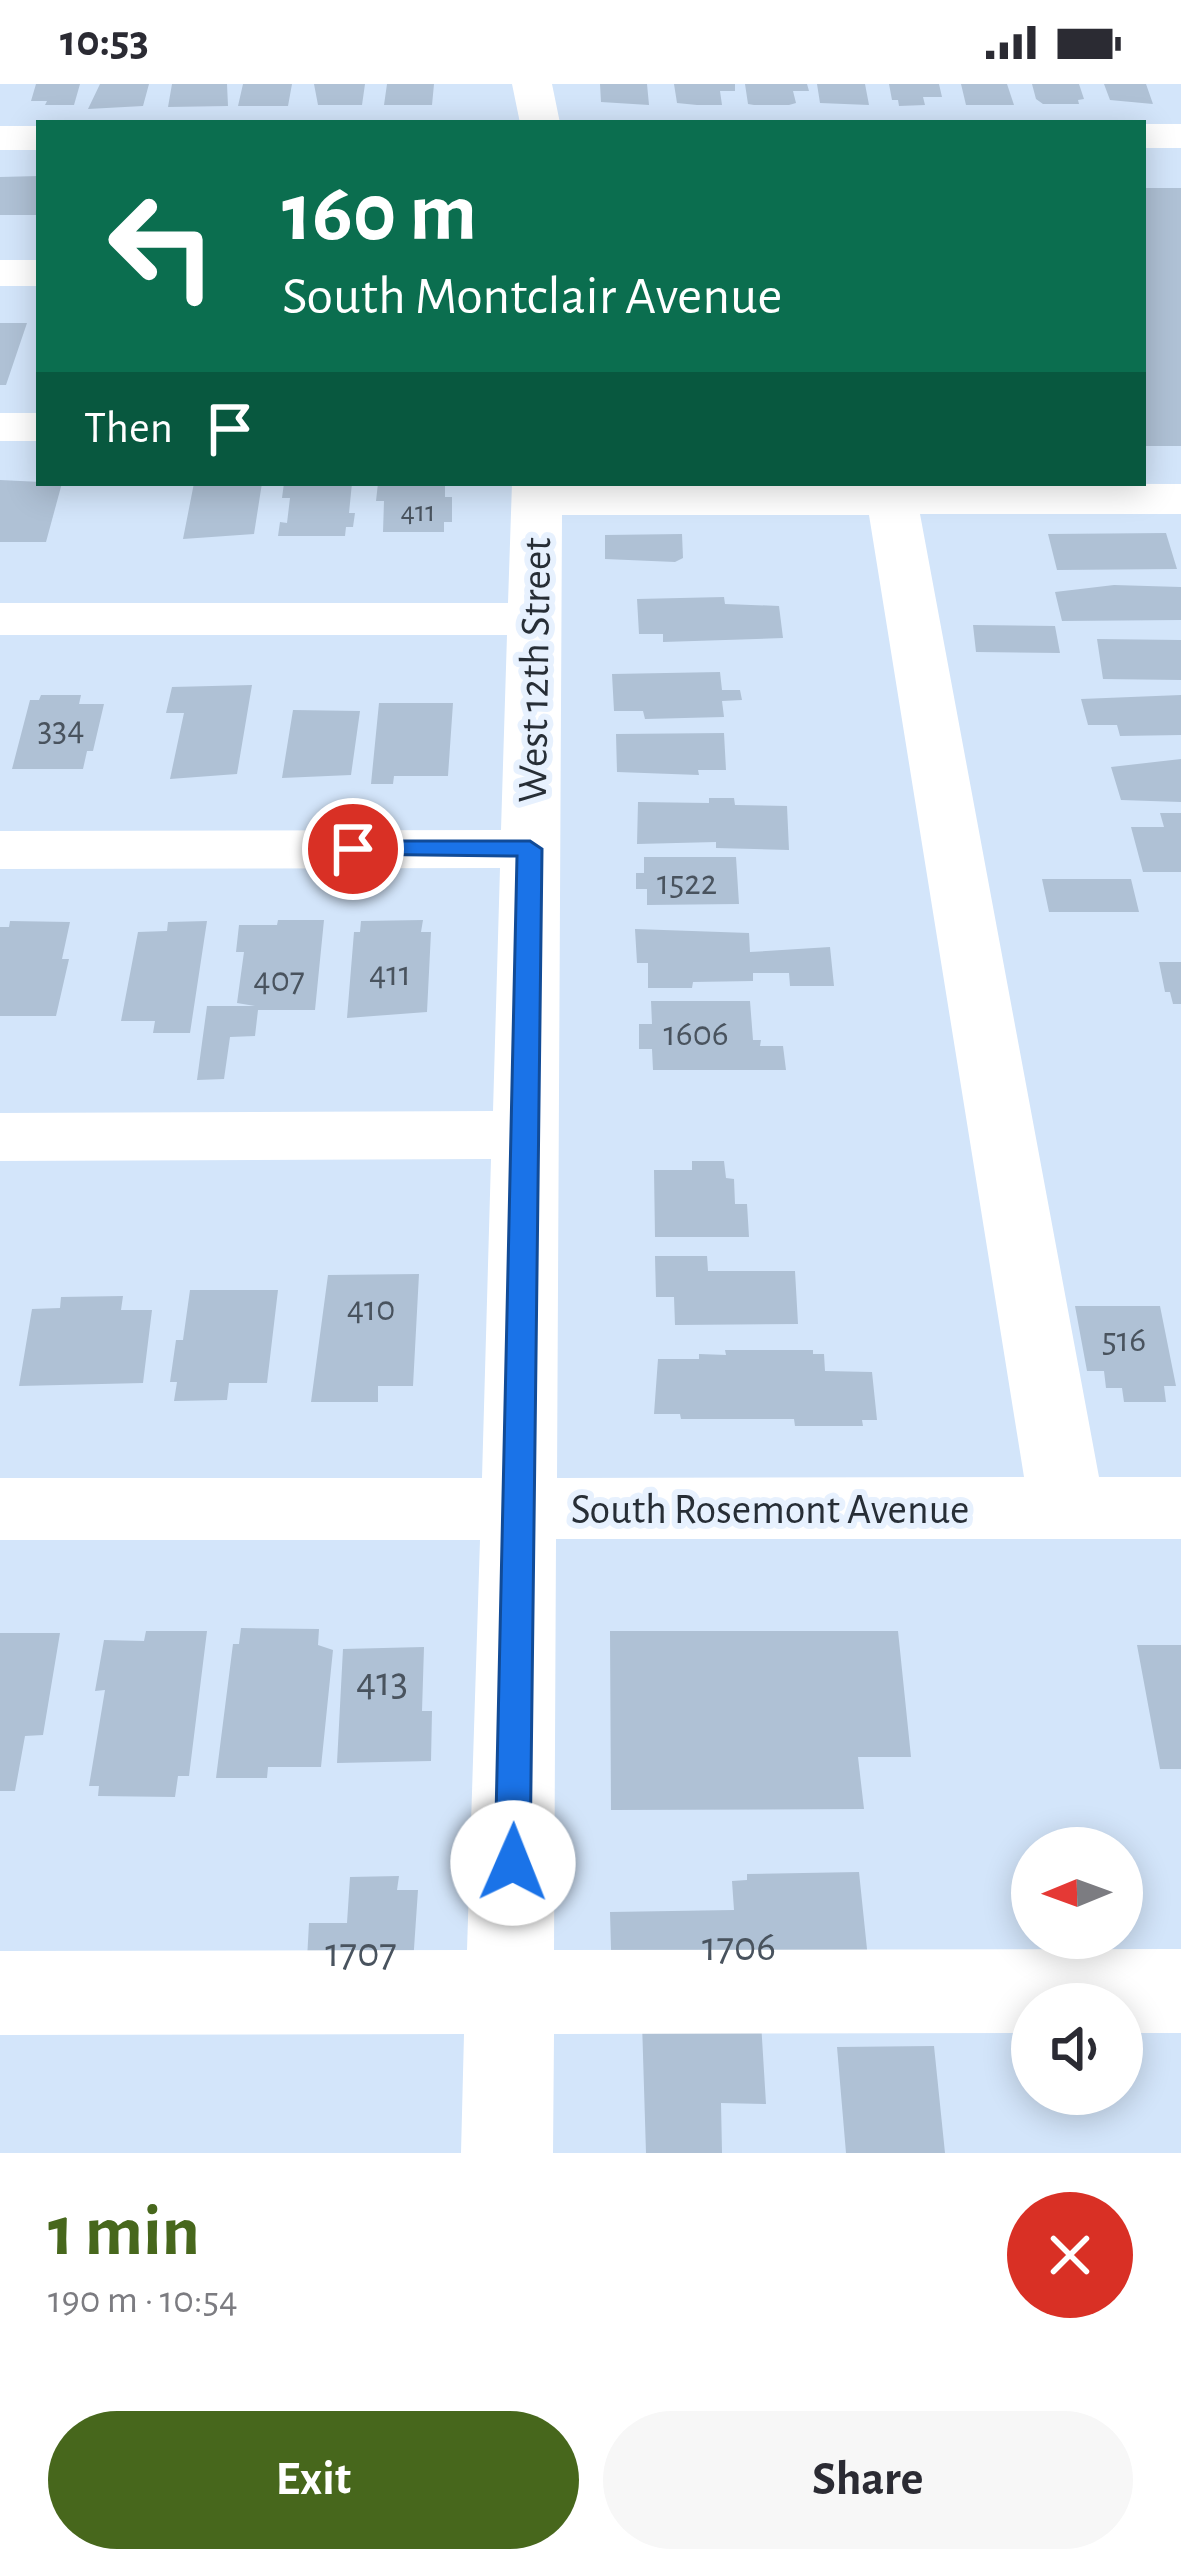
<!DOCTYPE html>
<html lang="en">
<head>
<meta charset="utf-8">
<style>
	body { margin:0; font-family:"Alegreya Sans",sans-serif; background:#f7f7f7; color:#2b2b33; height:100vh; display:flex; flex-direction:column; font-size:45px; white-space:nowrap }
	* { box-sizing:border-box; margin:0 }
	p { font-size:39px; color:#7c7c81 }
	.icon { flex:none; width:66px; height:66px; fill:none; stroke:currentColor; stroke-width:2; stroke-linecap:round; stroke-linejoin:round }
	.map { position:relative; height:2069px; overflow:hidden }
	.drawer { display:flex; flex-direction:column; background:#fff; flex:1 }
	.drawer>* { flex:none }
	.banner { position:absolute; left:36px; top:36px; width:1110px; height:366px; border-radius:0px; box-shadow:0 6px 30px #0003; background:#0b6e4f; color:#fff; overflow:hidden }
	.needle { width:78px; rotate:269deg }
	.controls { position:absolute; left:1011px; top:1743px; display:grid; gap:24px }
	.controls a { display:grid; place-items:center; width:132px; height:132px; border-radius:50%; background:#fff; box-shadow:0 6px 30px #0003; font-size:60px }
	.pin { position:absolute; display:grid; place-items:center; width:102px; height:102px; color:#fff; margin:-51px; border:6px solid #fff; border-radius:50%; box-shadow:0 3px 12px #0007 }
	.me { position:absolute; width:132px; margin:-66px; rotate:1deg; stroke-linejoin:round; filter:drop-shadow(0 0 9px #0008) }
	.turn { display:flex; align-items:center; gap:42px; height:252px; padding:0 48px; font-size:54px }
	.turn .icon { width:156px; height:156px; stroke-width:2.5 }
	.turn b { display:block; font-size:84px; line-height:102px }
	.then { display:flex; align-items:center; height:114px; padding:0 48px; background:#0003; gap:24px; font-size:45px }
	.round { display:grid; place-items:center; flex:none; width:126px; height:126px; border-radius:63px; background:#f7f7f7 }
	.summary { display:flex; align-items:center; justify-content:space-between; height:204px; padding:0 48px }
	h1 { font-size:72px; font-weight:700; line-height:90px; color:#47671c }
	.button { display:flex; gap:24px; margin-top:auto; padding:24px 48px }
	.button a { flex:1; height:138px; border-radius:72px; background:#47671c; color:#fff; font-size:48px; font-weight:700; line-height:138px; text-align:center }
	.button a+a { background:#f7f7f7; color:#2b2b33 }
	.status { display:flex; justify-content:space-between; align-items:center; height:84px; padding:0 60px; background:#fff; direction:ltr }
	.status svg { height:33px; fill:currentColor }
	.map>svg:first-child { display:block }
</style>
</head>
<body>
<div class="status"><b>10:53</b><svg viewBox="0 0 49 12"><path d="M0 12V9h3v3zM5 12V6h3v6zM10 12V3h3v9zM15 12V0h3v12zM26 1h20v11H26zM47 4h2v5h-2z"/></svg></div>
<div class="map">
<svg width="1181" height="2069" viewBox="0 0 1181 2069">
	<rect width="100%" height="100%" fill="#d3e5fa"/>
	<!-- building -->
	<path fill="#afc1d5" d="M36,0h44l-6,21h-29l2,-4h-16z
		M100,0h49l-6,22 -55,3z
		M172,0h55l1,22 -60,1z
		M243,0h49l-4,22h-50z
		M314,0h51l-3,21h-44z
		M387,0h47l-2,21h-48z
		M600,0h47l2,21 -48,-3z
		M674,0h61v7h-15l2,14h-25l-20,-2z
		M745,0h62l2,7h-16l3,12 -7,2h-35l-6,-1z
		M817,0h48l4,21 -49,-2z
		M889,0h50l3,13h-19l2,8 -26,1 -1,-6h-6z
		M961,0h46l7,21h-48z
		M1032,0h47l5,15 -6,1 1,4h-36l-7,-5z
		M1104,0h42l7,20 -43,-4z
		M39,92v39h-39v-38z
		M1143,104h38v258h-38z
		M0,239h27l-21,62h-6z
		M0,396l62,3 -16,59h-46z
		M194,399h68l-8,51 -71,5z
		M284,399h68l-3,30h6l-2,14h-7l-1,9h-67l2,-14 7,1 3,-25h-8z
		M378,399h67v14h7v25h-8v10h-61l1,-31h-8z
		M1166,449l11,36 -120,1 -9,-36z
		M682,450l1,24 -8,4 -70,-3v-24z
		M1114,501l67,2v33l-119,1 -7,-29z
		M724,513l1,7 54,2 4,32 -120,4v-8h-24l-2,-35z
		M973,541l82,1 5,27 -84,-1z
		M1097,555l84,1v40l-78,-1z
		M720,588l2,18h18l2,10 -20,1 2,16 -79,2 -2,-8h-29l-2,-37z
		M252,601l-15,89 -67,5 14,-66h-18l6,-26z
		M41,611h40l-2,9h25l-11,47h-6l-4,18h-71l18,-69h9z
		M1181,611v40l-61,1 -3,-11h-29l-7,-26z
		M379,619h74l-5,73h-54l-1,8h-22z
		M293,626l67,1 -9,64 -69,3z
		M724,649l2,37h-28l1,5 -82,-3 -1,-38z
		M1181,675v43l-60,-2 -10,-33z
		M709,714h25l1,7 52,1 2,44 -73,-2v-6l-79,2 1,-42 71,1z
		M1160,729h21v59h-38l-12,-45h33z
		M644,773h92l3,47 -92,1v-16h-11v-16h8z
		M1042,795h89l8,33h-90z
		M278,836h46l-9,90h-57l-3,26 -25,1 -6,42 -27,1 10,-74h48l-18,-3 7,-51h-8l3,-27h38z
		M423,836l-2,12h10l-4,80 -80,6 7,-86h6l1,-11z
		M10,837l60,1 -8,37h7l-13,57h-56v-89h9z
		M207,837l-17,112h-37l2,-12h-34l17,-89 29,-1 1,-9z
		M635,845l114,4 1,19 80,-5 4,39h-44l-1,-13h-36v8l-60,1 -1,6h-44v-25h-11z
		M1159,878h22v42h-8l-3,-12h-5z
		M651,917h99l3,39h8l-1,6h23l3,24h-133l-1,-21h-13v-25h13z
		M692,1077h32l2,17 8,1 1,25h12l2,33h-94l-1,-67h38z
		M655,1172h52l1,15h87l3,53 -123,1 -1,-28h-18z
		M419,1190l-6,112h-35v16h-67l17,-127z
		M190,1206h88l-11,93h-38l-2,17 -53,1 3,-19h-7l6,-42h7z
		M123,1212l-2,14h31l-9,73 -124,3 13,-77 28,-1 1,-11z
		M1075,1222h85l16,80h-12l2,16h-42l-2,-14h-16l-2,-17h-17z
		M725,1266h88v4h11l1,17 47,1 5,48h-15l1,6h-68l-1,-7h-113l-1,-5h-26l4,-55h41v-5l27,1z
		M241,1544l78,1 -1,16 15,5 -12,117h-53l-1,11h-51l17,-134h6z
		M146,1547h61l-18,145h-11l-3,21 -77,-1 1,-10h-10l16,-96 -10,1 9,-51 40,1z
		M610,1547h288l13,126h-53l6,52 -253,1z
		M0,1549h60l-17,102 -18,1 -10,55h-15z
		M1137,1561h44v124h-21z
		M424,1563l-2,64h10l-1,50 -94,2 6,-114z
		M859,1788l11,106 -258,6 -2,-72 124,-2 -2,-29 15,-1v-6z
		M399,1792l-2,14h21l-6,88h-106l3,-55h38l3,-46z
		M642,1938h119l5,82 -45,-1 1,50h-76z
		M934,1962l11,107h-99l-9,-106z"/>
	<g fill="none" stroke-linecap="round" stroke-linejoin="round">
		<!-- minor -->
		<path fill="#fff" fill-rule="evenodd" d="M512,0h40l8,39h-40z
			M1143,40h38v24h-38z
			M0,42h39v24h-39z
			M0,176h39v26h-39z
			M0,329h39v28h-39z
			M512,399l669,1v30h-261l179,963h82v62h-625l-2,411 627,-1v84h-59v-29h-90v29l-478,1 -1,119h-92l3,-119 -464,1v-84l467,-1 13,-410h-480v-62h482l9,-319 -491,2v-48l493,-2 7,-243 -500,1v-38l501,-1 6,-195h-507v-32h508zM562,431h307l155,962 -467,1z"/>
	</g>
	<!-- route -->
	<path fill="#1a73e8" stroke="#114b97" stroke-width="3" d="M353,757h177l12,8 -12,1014 -5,11 -12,5 -13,-5 -5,-11 22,-1007 -173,-2v-10z"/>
	<g text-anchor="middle" stroke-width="12" stroke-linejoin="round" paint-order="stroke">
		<!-- far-number labels -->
		<g font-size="30" fill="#49535e">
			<text x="418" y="437">411</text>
		</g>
		<!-- number labels -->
		<g font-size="36" fill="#49535e">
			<text x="61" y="656">334</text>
			<text x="687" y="810">1522</text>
			<text x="390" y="901">411</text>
			<text x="279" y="907">407</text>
			<text x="696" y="961">1606</text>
			<text x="371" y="1236">410</text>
			<text x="1124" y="1267">516</text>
		</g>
		<!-- street labels -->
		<g font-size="42" fill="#272e36" stroke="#e7f1fe">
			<text transform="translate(533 586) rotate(-89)" y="15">West 12th Street</text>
			<text x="770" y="1439">South Rosemont Avenue</text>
		</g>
		<!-- near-number labels -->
		<g font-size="42" fill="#49535e">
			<text x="382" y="1611">413</text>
			<text x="739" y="1876">1706</text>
			<text x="361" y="1882">1707</text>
		</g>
	</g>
</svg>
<div class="controls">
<a><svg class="needle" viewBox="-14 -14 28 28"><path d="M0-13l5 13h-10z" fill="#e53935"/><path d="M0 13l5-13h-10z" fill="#7c7c81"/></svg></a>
<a><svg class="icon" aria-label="sound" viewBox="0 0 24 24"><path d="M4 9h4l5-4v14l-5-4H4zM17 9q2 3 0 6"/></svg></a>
</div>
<div class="pin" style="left:353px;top:765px;background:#d93025"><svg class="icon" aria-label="arrive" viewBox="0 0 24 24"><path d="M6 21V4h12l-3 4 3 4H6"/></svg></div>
<svg class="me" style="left:513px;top:1779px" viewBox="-20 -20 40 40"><circle r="19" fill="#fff"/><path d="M0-13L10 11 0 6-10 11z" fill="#1a73e8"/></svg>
<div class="banner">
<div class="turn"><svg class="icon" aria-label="left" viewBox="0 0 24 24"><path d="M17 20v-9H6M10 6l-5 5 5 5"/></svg><div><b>160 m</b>South Montclair Avenue</div></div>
<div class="then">Then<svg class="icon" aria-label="arrive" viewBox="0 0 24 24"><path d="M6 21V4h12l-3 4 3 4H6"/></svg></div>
</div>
</div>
<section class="drawer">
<div class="summary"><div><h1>1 min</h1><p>190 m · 10:54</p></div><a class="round" style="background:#d93025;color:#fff"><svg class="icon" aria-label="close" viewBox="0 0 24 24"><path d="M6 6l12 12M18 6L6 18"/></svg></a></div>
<div class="button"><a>Exit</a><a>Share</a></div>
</section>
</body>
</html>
